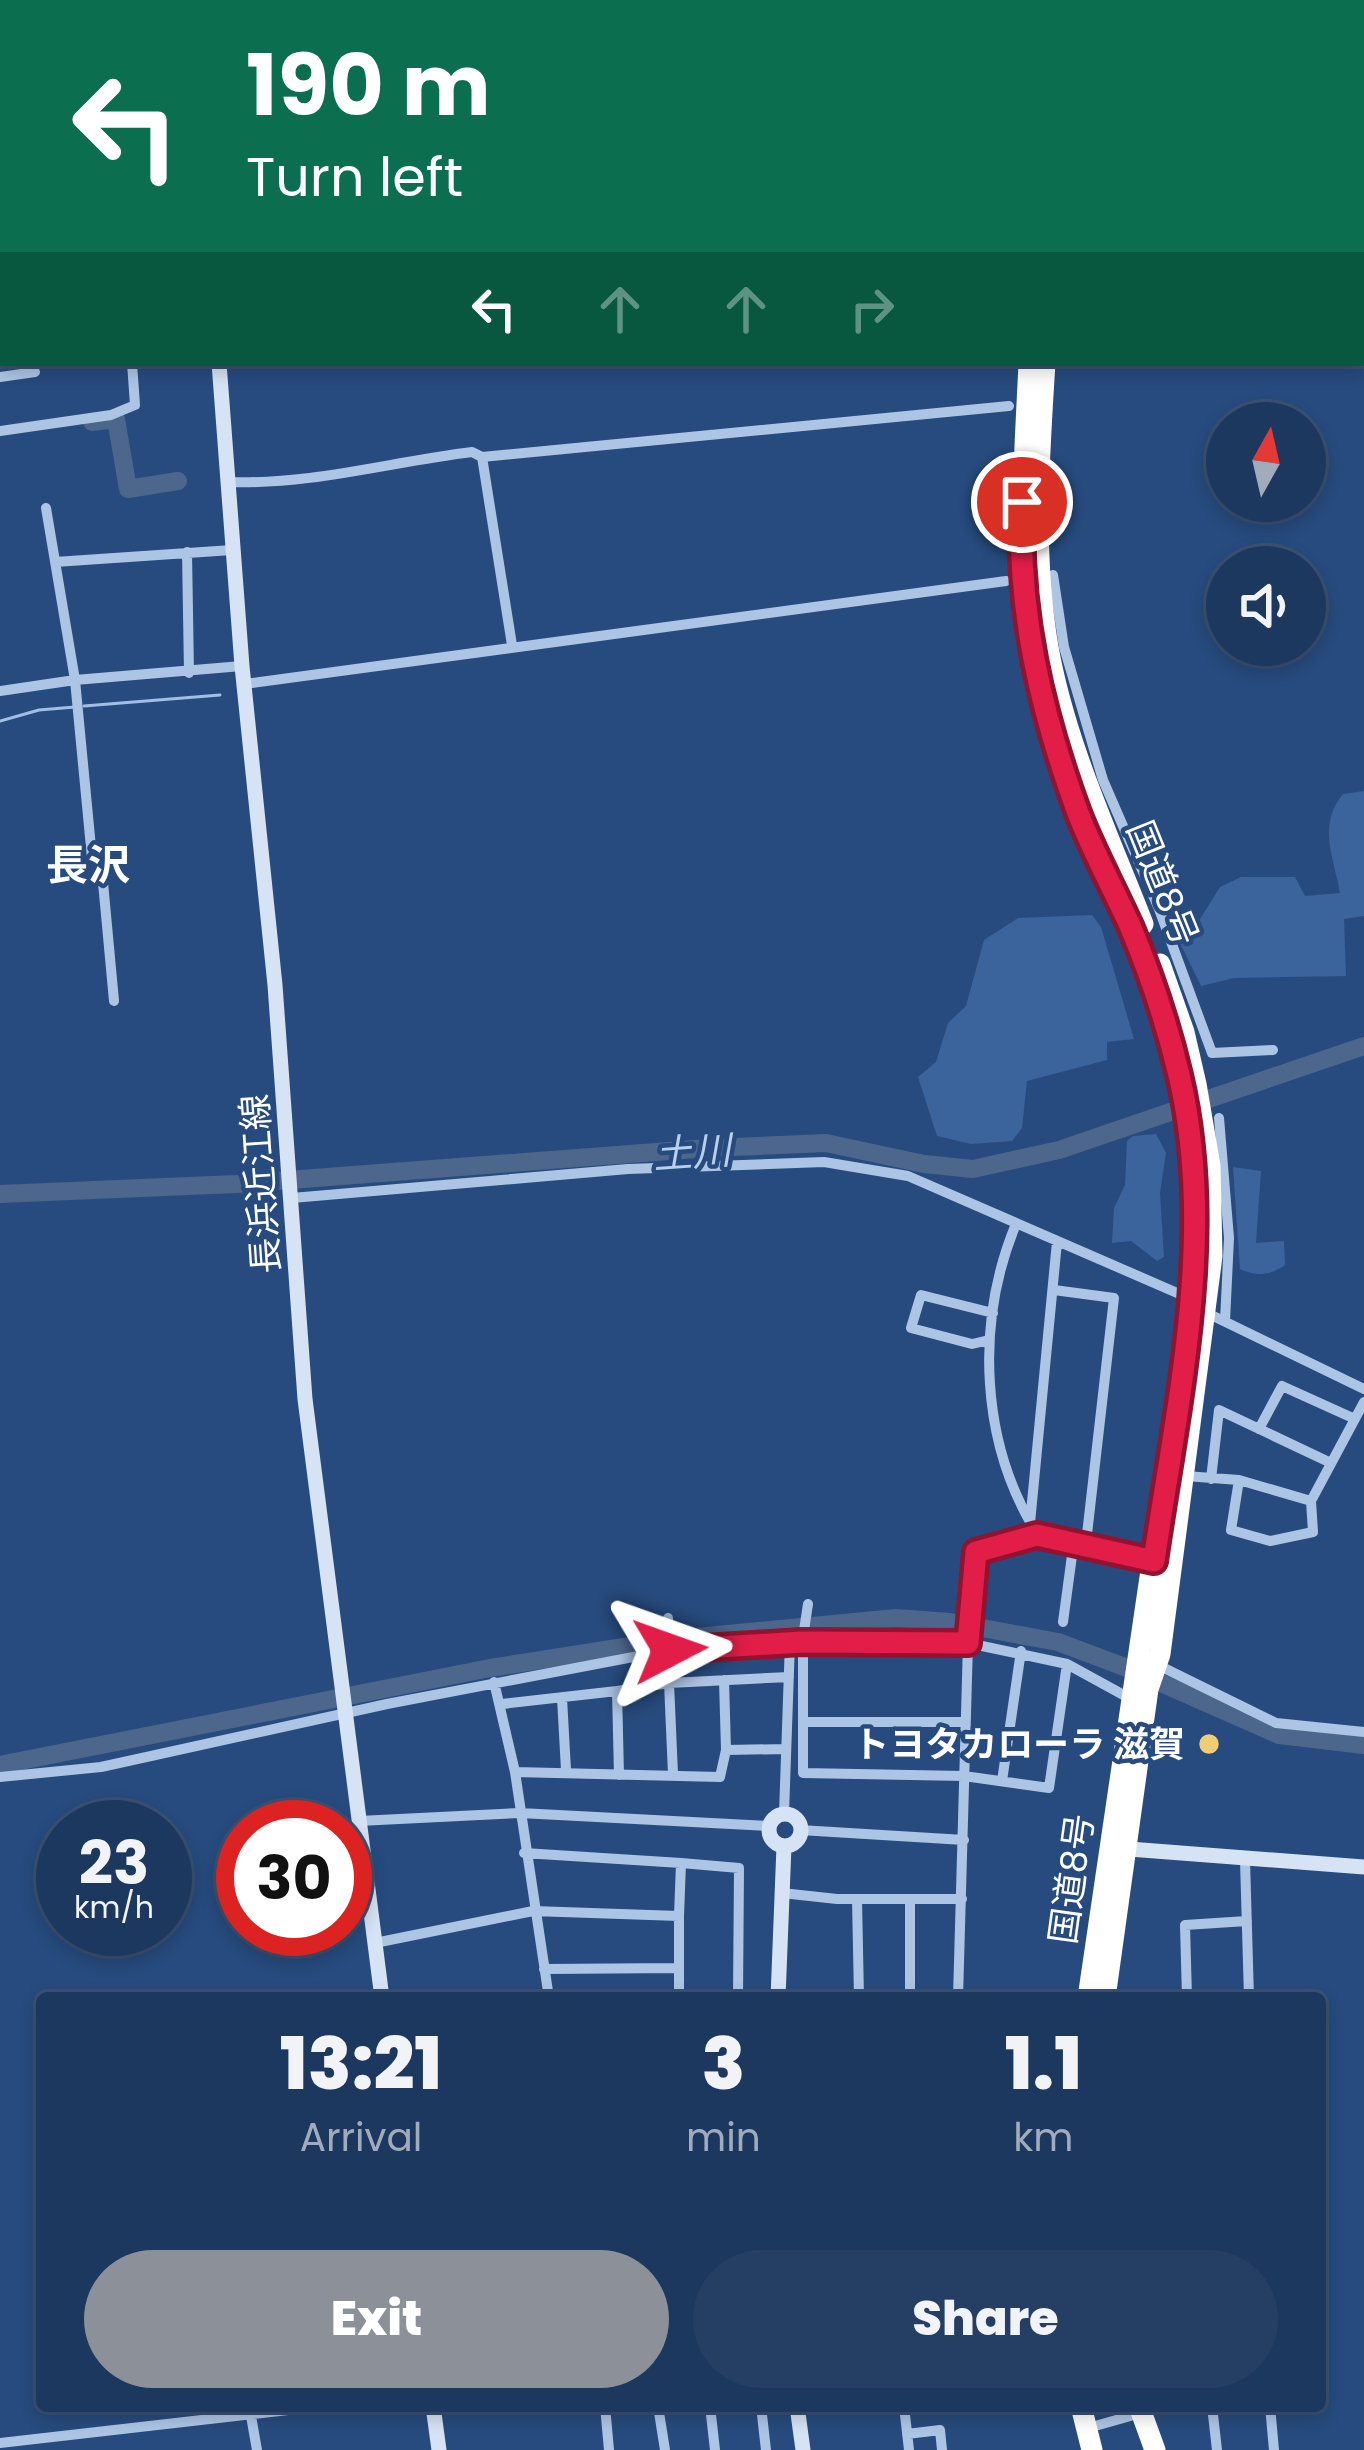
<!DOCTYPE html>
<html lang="en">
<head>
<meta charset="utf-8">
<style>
	body { margin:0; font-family:Poppins,"Noto Sans JP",sans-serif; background:#253f64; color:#f1f3f6; height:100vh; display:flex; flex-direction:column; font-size:45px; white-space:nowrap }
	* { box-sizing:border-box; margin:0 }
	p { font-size:39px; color:#a0acbc }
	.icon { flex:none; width:66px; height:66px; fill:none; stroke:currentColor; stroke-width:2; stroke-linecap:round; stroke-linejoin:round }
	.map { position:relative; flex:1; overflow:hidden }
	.sheet { position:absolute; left:36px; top:1992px; width:1290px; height:420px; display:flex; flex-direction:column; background:#1d385e; border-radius:12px; box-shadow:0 6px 18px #0003,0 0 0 3px #3b5273 }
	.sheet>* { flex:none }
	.top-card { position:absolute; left:0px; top:0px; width:1365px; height:366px; box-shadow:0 6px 18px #0003,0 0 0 3px #3b5273; background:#0b6e4f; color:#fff; overflow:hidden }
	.needle { width:78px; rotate:8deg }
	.buttons { position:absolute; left:1206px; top:402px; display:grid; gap:24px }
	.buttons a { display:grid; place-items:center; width:120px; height:120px; border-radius:50%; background:#1d385e; box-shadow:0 6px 18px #0003,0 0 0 3px #3b5273; font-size:60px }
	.speed { position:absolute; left:36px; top:1800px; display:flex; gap:24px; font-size:60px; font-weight:700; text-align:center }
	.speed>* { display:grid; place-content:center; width:156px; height:156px; border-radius:50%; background:#1d385e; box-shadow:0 6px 18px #0003,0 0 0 3px #3b5273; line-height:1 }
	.speed small { font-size:30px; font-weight:400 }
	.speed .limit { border:18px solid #d22; background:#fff; color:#111 }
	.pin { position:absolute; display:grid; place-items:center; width:102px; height:102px; color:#fff; margin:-51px; border:6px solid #fff; border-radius:50%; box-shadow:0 3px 12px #0007 }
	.me { position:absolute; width:132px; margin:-66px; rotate:86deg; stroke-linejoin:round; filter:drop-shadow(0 0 9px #0008) }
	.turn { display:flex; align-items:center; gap:42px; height:252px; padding:0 48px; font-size:54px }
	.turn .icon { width:156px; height:156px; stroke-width:2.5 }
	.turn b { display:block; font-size:84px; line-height:102px }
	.lanes { display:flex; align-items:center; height:114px; padding:0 48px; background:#0003; justify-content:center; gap:60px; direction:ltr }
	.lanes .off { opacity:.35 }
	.eta { display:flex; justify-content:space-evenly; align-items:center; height:204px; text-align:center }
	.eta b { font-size:72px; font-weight:800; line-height:84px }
	.primary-button { display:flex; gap:24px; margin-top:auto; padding:24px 48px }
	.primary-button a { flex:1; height:138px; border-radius:72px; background:#8c9099; color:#fff; font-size:48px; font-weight:800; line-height:138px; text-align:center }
	.primary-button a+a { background:#253f64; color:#f1f3f6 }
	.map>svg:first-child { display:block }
</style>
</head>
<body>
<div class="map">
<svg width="1364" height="2450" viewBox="0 0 1364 2450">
	<rect width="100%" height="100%" fill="#274b7e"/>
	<!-- green -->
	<path fill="#3b649c" d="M1364,791v125l-20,3 2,57 -112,2 -33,8 -23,-47 14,-7 28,-45 21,-10h54l10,19 35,-3c-6,-35 -23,-68 3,-99z
		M1092,915l9,12 33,112 -27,3v18l-80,21 -5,47 -10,13 -41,3 -34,-8 -19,-59 18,-15 12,-39 18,-17 18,-66 34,-22z
		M1156,1134l10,19 -6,40 4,64 -7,4 -26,-20 -19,2 2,-35 11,-23 2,-44 6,-5z
		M1233,1167l28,4 -5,72 28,-2 1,24c-14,10 -28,12 -45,4z"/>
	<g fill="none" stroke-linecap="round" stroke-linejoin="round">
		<!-- stream -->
		<path stroke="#a1bfe6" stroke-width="3" d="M195,0v3
			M1362,196h2
			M84,706l136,-11
			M0,721l39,-11 36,-3"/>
		<!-- river -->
		<path stroke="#4d678c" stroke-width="18" d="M0,0h3
			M92,422l24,-3 12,70 50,-8
			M0,1194l236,-10 473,-36 117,-5 98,21 49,5 86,-19 305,-104
			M0,1765l490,-97 185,-29 221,-21 54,4 108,20 69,26 152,67 85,10"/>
		<!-- street -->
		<path stroke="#adc5e5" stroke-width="10" d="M0,377l35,-5
			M0,431l111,-16 24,-10 -3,-42
			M482,457l30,188
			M229,482c82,3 161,-20 243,-30l10,5 527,-51
			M46,508l29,172 17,178 9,3 13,140
			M187,552l2,121
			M55,562l177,-12
			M1053,575l11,72 39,133 56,129 53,144 61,-3
			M245,684l761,-103
			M0,691l75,-11 167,-14
			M1219,1118l10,120 -4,83
			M292,1198l336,-29 196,-7 84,14 283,123
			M1205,1312l159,77
			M989,1340l-17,4 -61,-16 10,-33 72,18
			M1259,1429l23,-43 73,33
			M1185,1476l54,4 72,21
			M1211,1479l8,-69 112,53
			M1239,1480l-8,50 39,11 43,-9 -2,-31 53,-99
			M1030,1523l27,-281
			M1038,1535l48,8 28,-245 -60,-8
			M1086,1543l67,18
			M808,1604l-5,33v136l161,3 85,12 18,-124
			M668,1618l2,32
			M1063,1622l11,-81
			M1166,1669l110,54 88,9
			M724,1680l2,70
			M494,1682l21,90 34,226
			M669,1683l120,-6
			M562,1698l4,72
			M502,1704l115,-13
			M803,1722h162
			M515,1772l205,5 6,-27 60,-1
			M619,1775l-2,-84 52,-8 4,91
			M0,1777l101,-10 286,-63 283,-54 132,-8 166,1 99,21 62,34
			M1002,1781l19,-130
			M784,1814l6,-172
			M359,1821l161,-8 250,13
			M800,1830l164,10
			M1245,1860l4,138
			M681,1863l58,5 -1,130
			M782,1893l55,6h125
			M857,1899l2,99
			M910,1899v99
			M375,1943l158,-32 146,5 2,-53 -157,-10
			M544,1969l135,-1
			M679,1998v-82
			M958,1998l10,-355 8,-91 62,-17c-58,-91 -63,-212 -22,-311
			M1187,1998l-2,-73 62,-4
			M605,2406l4,44
			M658,2406l7,44
			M710,2406l5,44
			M761,2406l5,44
			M904,2406l5,44
			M1212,2406l5,44
			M1270,2406l4,44
			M251,2416l6,34
			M1088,2428l53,-15
			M907,2434l33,-4 2,20
			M0,2443l323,-37"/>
		<!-- secondary -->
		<path stroke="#d6e3f5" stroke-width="15" d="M180,0v3
			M1362,28h2
			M219,363l23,303 33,319 30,414 77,599
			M769 1830a16 16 0 1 1 32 0a16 16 0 1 1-32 0Z
			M1116,1848l248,19
			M778,1998l6,-152
			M433,2406l6,44
			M797,2406l6,44"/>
		<!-- highway -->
		<path stroke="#fff" stroke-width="21" d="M1050,3v-3
			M1067,3v-3
			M1029,363c-6,131 -16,232 20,361 27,97 80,183 111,278 31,94 40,199 31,297l-103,699
			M1045,363c-6,94 -13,191 3,284 17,96 60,187 95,277
			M1105,1998l43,-309 12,-35 52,-398 -2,-90 -14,-82 -12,-52 -24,-68
			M1081,2406l11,44
			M1139,2406l16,44"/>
	</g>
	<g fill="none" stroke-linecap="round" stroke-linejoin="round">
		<!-- route casing -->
		<g stroke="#92132f" stroke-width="30">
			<path id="route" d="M670,1650l132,-8 166,1 8,-91 61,-17 117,26c23,-158 63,-327 25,-486 -12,-51 -28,-99 -48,-147 -17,-38 -38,-76 -53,-115 -37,-101 -61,-203 -56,-311"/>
		</g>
		<!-- route -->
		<use href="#route" stroke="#e11d48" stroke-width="21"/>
	</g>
	<!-- markers -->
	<circle fill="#eecd73" stroke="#274b7e" stroke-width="4.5" cx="1209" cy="1744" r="12"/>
	<g text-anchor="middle" stroke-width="9" stroke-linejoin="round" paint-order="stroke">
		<!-- street labels -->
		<g font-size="36" fill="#fff" stroke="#274b7e">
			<text transform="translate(1163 883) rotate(68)" y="13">国道8号</text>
			<text transform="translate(260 1184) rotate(-94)" y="13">長浜近江線</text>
			<text transform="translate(1071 1879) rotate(-82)" y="13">国道8号</text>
		</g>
		<!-- poi labels -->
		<g font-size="36" font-weight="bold" fill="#fff" stroke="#274b7e" text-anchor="end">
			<text x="1185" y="1757">トヨタカローラ 滋賀</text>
		</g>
		<!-- water labels -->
		<g font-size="39" font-style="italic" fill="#b8cfed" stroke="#274b7e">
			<text transform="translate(692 1152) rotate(-4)" y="14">土川</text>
		</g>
		<!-- quarter labels -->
		<g font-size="42" font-weight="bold" fill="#fff" stroke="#274b7e">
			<text x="88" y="880">長沢</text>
		</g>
	</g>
</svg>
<div class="buttons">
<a><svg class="needle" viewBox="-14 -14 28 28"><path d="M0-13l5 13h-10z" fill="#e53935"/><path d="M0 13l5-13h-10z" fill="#a0acbc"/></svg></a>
<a><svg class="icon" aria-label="sound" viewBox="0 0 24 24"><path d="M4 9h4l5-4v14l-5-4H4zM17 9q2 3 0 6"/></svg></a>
</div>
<div class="speed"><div>23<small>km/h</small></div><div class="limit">30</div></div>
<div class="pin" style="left:1022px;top:502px;background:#d93025"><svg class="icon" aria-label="arrive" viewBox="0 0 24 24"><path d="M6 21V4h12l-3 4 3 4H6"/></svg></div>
<svg class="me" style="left:670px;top:1650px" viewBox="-20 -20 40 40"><path d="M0-17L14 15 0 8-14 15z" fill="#e11d48" stroke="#fff" stroke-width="4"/></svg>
<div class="top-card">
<div class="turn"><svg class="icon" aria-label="left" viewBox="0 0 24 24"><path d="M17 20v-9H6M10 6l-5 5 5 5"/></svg><div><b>190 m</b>Turn left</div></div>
<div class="lanes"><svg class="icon" aria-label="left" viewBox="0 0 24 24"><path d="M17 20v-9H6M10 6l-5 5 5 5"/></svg><svg class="icon off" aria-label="ahead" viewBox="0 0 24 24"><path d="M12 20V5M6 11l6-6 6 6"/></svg><svg class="icon off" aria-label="ahead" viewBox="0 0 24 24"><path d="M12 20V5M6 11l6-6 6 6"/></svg><svg class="icon off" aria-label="right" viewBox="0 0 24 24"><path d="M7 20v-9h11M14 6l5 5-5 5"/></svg></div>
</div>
<section class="sheet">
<div class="eta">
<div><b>13:21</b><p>Arrival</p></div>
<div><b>3</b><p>min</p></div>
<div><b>1.1</b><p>km</p></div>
</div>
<div class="primary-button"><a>Exit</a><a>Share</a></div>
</section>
</div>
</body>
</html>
